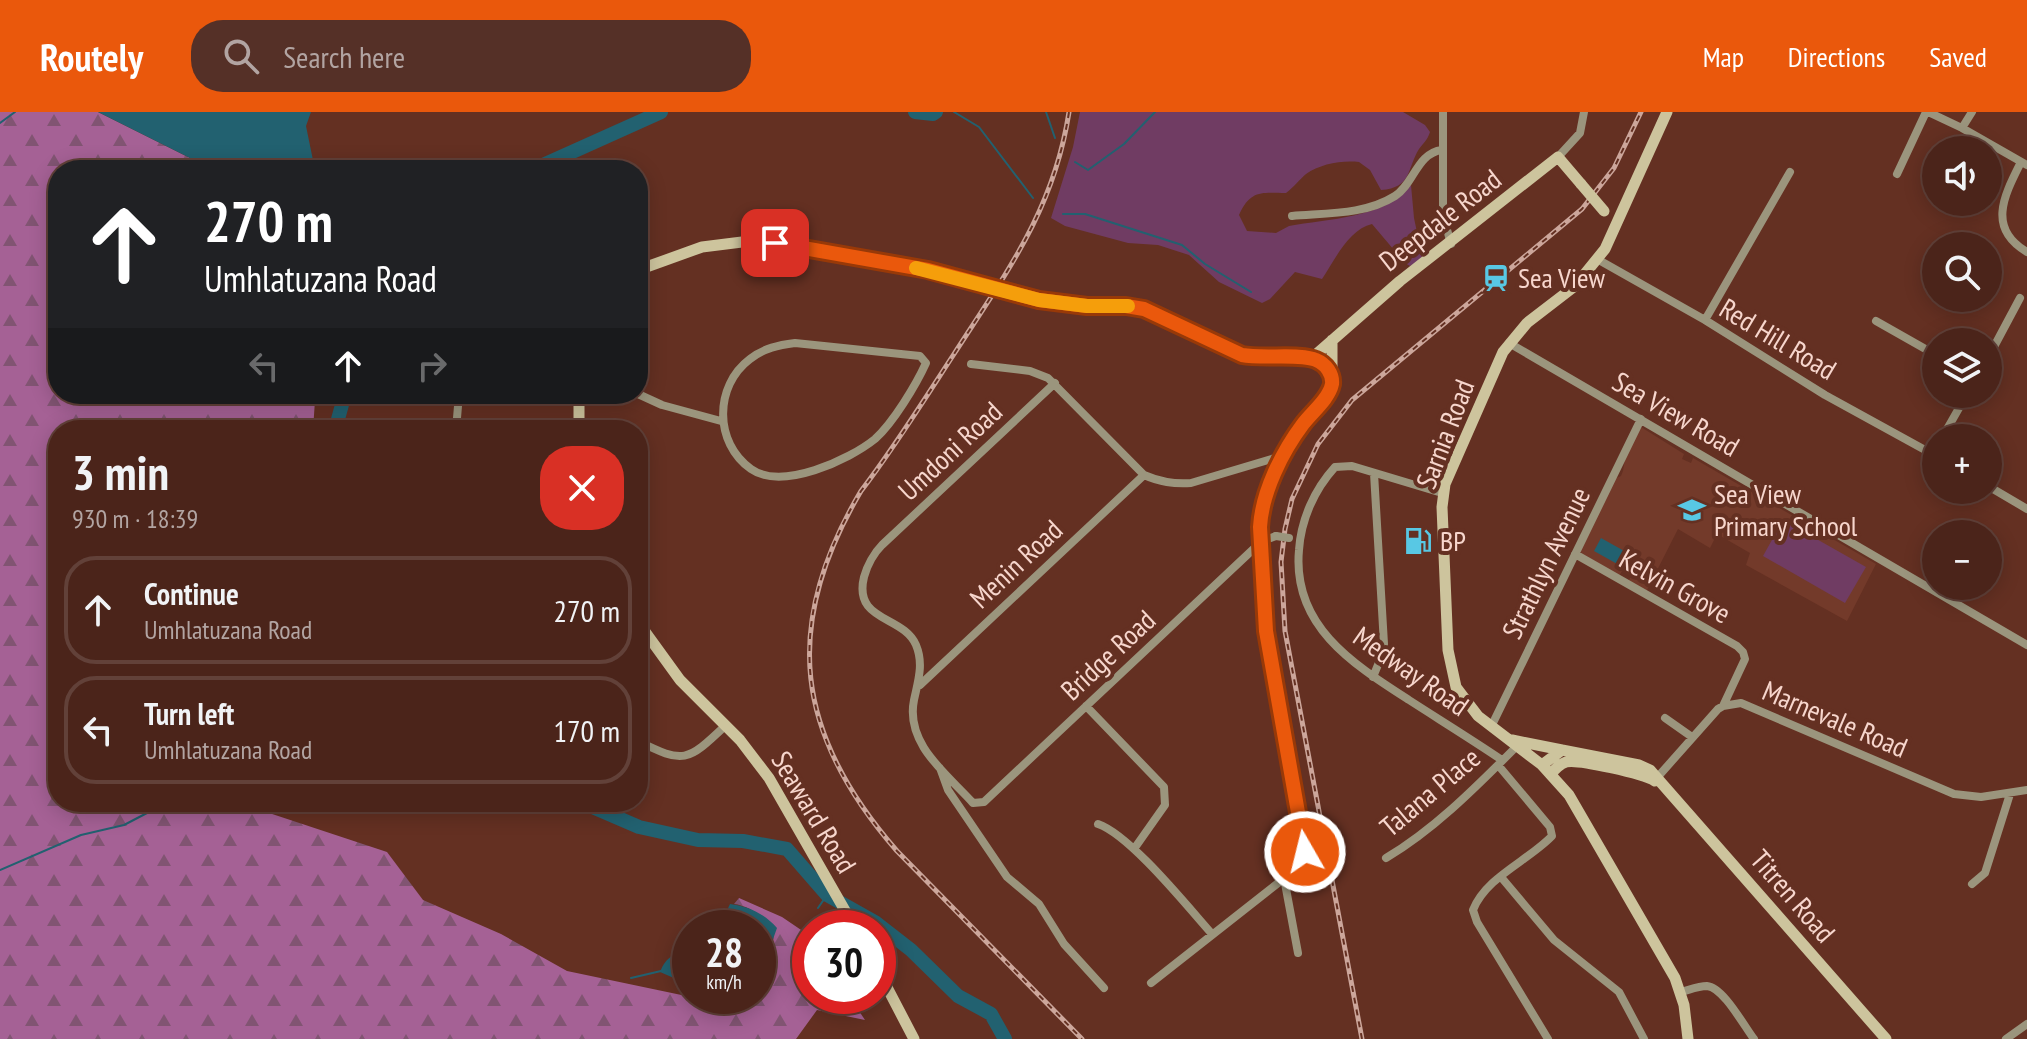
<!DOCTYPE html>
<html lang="en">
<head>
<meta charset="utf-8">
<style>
	body { margin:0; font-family:"PT Sans Narrow",sans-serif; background:#553027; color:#f1f3f6; height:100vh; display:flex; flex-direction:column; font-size:30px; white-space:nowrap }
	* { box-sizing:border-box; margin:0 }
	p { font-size:26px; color:#b2a4a2 }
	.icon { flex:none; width:44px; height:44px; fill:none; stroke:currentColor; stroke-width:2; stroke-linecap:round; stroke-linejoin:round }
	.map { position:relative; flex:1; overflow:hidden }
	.sheet { position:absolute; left:48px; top:308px; width:600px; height:392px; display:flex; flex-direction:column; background:#4b241a; border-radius:32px; box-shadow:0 4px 20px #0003,0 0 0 2px #624139 }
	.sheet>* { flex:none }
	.banner { position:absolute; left:48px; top:48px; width:600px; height:244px; border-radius:32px; box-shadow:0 4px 20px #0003,0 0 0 2px #624139; background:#202124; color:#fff; overflow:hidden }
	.controls { position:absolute; left:1922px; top:24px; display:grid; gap:16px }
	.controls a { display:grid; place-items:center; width:80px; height:80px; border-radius:50%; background:#4b241a; box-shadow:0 4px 20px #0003,0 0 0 2px #624139; font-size:40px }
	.speed { position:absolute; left:672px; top:798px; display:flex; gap:16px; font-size:40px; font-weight:700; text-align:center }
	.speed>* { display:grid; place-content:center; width:104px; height:104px; border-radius:50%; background:#4b241a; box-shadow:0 4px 20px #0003,0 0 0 2px #624139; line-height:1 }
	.speed small { font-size:20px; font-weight:400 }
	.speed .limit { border:12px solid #d22; background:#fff; color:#111 }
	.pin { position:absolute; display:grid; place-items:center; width:68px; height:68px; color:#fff; margin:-34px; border-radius:16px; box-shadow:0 4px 12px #0006 }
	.me { position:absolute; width:88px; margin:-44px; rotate:352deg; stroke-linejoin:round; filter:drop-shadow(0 0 6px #0008) }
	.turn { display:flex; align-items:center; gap:28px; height:168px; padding:0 24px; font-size:36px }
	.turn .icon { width:104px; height:104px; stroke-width:2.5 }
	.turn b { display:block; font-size:56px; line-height:68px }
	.lanes { display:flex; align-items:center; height:76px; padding:0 24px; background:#0003; justify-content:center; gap:40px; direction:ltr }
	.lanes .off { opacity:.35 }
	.round { display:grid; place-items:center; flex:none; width:84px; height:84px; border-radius:32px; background:#553027 }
	.overview { display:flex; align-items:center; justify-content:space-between; height:136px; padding:0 24px }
	h1 { font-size:48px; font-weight:800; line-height:60px }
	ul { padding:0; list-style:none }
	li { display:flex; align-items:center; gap:24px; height:108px; margin:0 16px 12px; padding:0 8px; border:4px solid #624139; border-radius:32px }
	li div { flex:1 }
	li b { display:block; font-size:30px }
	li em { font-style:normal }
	header { display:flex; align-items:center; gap:48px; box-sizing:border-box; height:112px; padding:0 40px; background:#ea580c; color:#fff }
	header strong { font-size:38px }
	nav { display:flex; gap:44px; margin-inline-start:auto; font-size:28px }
	.search { width:560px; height:72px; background:#553027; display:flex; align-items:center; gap:20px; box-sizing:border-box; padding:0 28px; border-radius:32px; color:#b2a4a2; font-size:30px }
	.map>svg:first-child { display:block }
</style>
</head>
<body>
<header>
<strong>Routely</strong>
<div class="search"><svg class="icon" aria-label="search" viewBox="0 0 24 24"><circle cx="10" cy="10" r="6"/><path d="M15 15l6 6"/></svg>Search here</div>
<nav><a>Map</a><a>Directions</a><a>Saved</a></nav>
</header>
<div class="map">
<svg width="2027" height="927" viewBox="0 0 2027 927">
	<defs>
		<pattern id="forest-firs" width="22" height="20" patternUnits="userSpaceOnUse" patternTransform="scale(2)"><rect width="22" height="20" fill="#a56195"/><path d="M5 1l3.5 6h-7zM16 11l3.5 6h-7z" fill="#815472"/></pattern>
	</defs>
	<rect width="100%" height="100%" fill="#643022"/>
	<!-- built -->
	<path fill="#733a2a" d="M1641,315l43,27 -2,5 9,4 2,-5 183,106 -29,57 -101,-56 4,-12 -33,-19 -7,14 -32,-19 -32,63 -18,-10 3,-6 -9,-5 -3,5 -39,-24 34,-73 7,-3 2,-5 2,-12z"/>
	<!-- grass -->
	<path fill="#703c63" d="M1080,0h323l22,13 5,7c-3,9 -6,10 -11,17 -12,19 -7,39 -38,41l-11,-20 -11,-8c-17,-2 -39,2 -53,12 -7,6 -12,13 -20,19 -24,0 -35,-4 -47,22l8,16 29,2 13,-7c37,-7 98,-8 122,-41l3,33 8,38 -2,5 -10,5 -5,-3 -33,-39c-23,5 -38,37 -50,55l-27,-7 -25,27 -8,4 -43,-21 -30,-27 -31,-10 -30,-2 -63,-17 -14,-8 22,-71z
		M1783,408l83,47 -21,36 -82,-47z"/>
	<!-- forest -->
	<path fill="url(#forest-firs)" d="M0,0h98l116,58h-156v224h249l8,6 -2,30h-255v372h178l151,50 36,48 78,34 66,37 143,30c16,1 31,-5 48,-5l1,-41 4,-8 9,-2c8,-20 -20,-39 -38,-41l5,-6 43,19 28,19v60h39l16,24 -48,-10 -21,29h-796z"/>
	<!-- water -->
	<path fill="#226170" d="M98,0h213l-5,14 9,44h-101z
		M1601,426l25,14 -7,13 -25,-14z
		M730,792c18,2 35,10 47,24l-5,14 -8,5 -6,25v-44h-43l8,-9z
		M690,836v37l-30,-13c6,-16 16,-19 30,-24z"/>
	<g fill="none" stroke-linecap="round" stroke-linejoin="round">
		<!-- stream -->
		<path stroke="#226170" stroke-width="2" d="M954,0l25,15 54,71
			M1046,0l9,26
			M0,11l15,-11
			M1075,50l13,8 36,-26 31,-32
			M1063,102h22l97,31 23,19 46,28
			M208,690l21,6
			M0,758l81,-35 43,-10 23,-12 51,-11
			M818,796l9,-13
			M631,866l30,-7"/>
		<!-- river -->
		<path stroke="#226170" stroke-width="14" d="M915,0l18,2 3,-2
			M532,58l129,-58
			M335,318l10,-36
			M581,690l58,25 59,13 45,1 44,8 40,46 48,27 36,28 47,46 33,18 14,25"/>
		<!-- street -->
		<path stroke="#9b957d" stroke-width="8" d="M1443,0v103l8,29
			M1928,0l34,16 65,37
			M1962,16l10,-16
			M1558,45l22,-24 4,-21
			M2021,50c-16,32 -35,66 6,90
			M1897,62l29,-62
			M1292,104c34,-3 73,-1 103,-20 19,-12 22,-43 47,-46
			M1597,147l108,61 120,75 111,61
			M1705,208l85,-148
			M1876,209l60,34
			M795,231l125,13 6,7c-10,22 -33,60 -51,76 -26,21 -93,52 -124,30 -37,-26 -37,-83 -1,-110 14,-11 29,-14 45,-16z
			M1509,231l518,302
			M1988,246l32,-60
			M971,252l59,7 18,7 96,97c16,7 29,9 47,8l94,-28
			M1055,271l-173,162c-8,8 -15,21 -18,32 -11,45 39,38 52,68 8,19 2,36 -2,55 -9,44 33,74 59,103l11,-1 278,-261 14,-5
			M638,282l24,11 59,16
			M456,318l3,-36
			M1942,326l25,-44
			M1988,374l39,23
			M1442,381l-90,-27 -17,1c-21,23 -34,53 -36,83 -7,76 54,114 110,150 31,20 62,39 93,60
			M1575,442l162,92 6,6 2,7 -22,47
			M1373,565l9,-22 2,-11 -10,-171
			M920,573l224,-210
			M1086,594l78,81 1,18 -31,44
			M1665,606l27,19
			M1491,615l150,-308
			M638,629c46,23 49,21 87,-15
			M1498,653l52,62 2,9c-24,25 -66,41 -79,74l4,12 71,117
			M940,656l8,22 59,87 32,27 25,40 40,44
			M1655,668l63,-71 5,-3 18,-3 213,91 27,3 46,-7
			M1098,712c32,11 89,82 114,110
			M1386,746c49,-29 91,-72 131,-112
			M1501,765l53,63 65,52 25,47
			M1284,766l14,75
			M1972,772l13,-11 25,-79
			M1151,871l145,-114 9,-17 -39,-221 -6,-104c2,-34 21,-71 40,-100 10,-13 24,-25 31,-40 2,-14 -5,-24 -19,-29
			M1681,880c8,-2 17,-6 26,-6 16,1 37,40 47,53
			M2006,927l21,-15"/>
		<!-- secondary -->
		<path stroke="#cdc49d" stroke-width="11" d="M1667,0l-62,137 -30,37 -48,37 -24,29 -58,132 -3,23 6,143 8,37 22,29 64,49 27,30 106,183 9,27 4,34
			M638,158l64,-23 48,-6 178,29 57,15
			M1012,181l46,10 68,3 18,3 98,46 16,3h54l88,-77 158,-124 23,27
			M1332,265v-37
			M579,318v-36
			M638,510l42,58 60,60 29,38 86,150
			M1512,628l50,10
			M1542,653l20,-15 77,15 11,5 236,269
			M1551,662c4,-5 9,-10 15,-12 12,-3 78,12 89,19
			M878,858l36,69"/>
		<!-- rail casing -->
		<g stroke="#cca69b" stroke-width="5">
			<path id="rail" d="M1069,0c-15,98 -63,161 -115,242 -30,46 -60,94 -93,137 -80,135 -66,243 36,360l185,188
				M1362,927l-77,-408 -4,-69 4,-33 7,-30 26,-55 34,-44 230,-191 32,-41 27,-56"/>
		</g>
		<!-- rail -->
		<use href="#rail" stroke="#643022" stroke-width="2" stroke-dasharray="6" stroke-linecap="butt"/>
		<!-- street-bridge -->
		<path stroke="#9b957d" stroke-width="8" d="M1276,424l13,2"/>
		<!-- secondary-bridge -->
		<path stroke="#cdc49d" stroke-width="11" d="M1581,72l23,27
			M985,173l27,8"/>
	</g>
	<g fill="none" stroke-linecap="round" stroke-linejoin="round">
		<!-- route casing -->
		<g stroke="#983908" stroke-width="20">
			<path id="route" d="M775,131l153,27 111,30 48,6h39l18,3 98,46c21,4 59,-2 74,5 10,4 17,14 16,24 -3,15 -21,29 -29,40 -21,28 -41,68 -43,103l6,104 39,221"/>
		</g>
		<!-- route -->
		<use href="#route" stroke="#ea580c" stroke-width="14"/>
		<!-- slow -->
		<path stroke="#f59e0b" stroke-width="14" d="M916,156l123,32 48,6h41"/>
	</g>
	<!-- icons -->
	<defs>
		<g id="station-bare" transform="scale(2.16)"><path d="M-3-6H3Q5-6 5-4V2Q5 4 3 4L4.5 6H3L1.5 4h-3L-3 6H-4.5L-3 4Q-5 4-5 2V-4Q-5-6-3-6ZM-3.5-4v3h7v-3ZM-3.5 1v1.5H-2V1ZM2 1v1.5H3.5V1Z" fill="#58c8e4" stroke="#643022" stroke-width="2.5" paint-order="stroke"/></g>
		<g id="school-bare" transform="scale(2.16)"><path d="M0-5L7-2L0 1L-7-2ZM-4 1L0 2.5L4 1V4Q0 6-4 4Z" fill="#58c8e4" stroke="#643022" stroke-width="2.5" paint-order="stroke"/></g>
		<g id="fuel-bare" transform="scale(2.16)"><path d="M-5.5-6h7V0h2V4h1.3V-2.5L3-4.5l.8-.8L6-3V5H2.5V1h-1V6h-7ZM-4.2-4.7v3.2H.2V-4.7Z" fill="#58c8e4" stroke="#643022" stroke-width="2.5" paint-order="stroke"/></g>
	</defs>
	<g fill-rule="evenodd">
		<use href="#station-bare" x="1496" y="166"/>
		<use href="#school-bare" x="1692" y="398"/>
		<use href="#fuel-bare" x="1418" y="429"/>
	</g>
	<g text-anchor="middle" stroke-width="8" stroke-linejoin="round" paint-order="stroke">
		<!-- street labels -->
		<g font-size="28" fill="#f7d6cd" stroke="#643022">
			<text transform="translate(1440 108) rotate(-38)" y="10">Deepdale Road</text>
			<text transform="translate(1778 227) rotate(31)" y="10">Red Hill Road</text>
			<text transform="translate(1676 302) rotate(30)" y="10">Sea View Road</text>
			<text transform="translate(1445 322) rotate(-69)" y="10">Sarnia Road</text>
			<text transform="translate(950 339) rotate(-43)" y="10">Umdoni Road</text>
			<text transform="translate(1546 451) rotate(-64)" y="10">Strathlyn Avenue</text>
			<text transform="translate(1016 452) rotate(-43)" y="10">Menin Road</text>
			<text transform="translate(1675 474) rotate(29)" y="10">Kelvin Grove</text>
			<text transform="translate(1108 543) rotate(-43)" y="10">Bridge Road</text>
			<text transform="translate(1411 559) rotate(35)" y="10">Medway Road</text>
			<text transform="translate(1835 607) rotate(23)" y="10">Marnevale Road</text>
			<text transform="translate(1430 680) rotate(-40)" y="10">Talana Place</text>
			<text transform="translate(814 700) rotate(59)" y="10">Seaward Road</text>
			<text transform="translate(1793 784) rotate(49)" y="10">Titren Road</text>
		</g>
		<!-- poi labels -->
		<g font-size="28" fill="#f7d6cd" stroke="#643022" text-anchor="start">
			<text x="1518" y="176">Sea View</text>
			<text x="1714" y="392">Sea View<tspan x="1714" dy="32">Primary School</tspan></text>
			<text x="1440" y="439">BP</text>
		</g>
	</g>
</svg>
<div class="controls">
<a><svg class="icon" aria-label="sound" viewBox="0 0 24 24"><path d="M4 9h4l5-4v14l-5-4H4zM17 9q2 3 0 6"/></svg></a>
<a><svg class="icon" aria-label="search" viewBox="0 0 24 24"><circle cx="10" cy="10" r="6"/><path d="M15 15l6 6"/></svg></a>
<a><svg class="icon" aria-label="layers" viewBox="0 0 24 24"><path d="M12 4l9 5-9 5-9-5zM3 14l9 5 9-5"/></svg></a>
<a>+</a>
<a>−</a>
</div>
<div class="speed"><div>28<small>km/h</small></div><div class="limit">30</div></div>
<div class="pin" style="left:775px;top:131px;background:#d93025"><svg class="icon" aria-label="arrive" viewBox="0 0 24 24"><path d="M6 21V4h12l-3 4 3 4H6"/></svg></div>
<svg class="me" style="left:1305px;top:740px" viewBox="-20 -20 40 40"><circle r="17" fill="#ea580c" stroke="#fff" stroke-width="3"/><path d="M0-11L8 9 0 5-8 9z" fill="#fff"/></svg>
<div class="banner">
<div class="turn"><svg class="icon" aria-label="ahead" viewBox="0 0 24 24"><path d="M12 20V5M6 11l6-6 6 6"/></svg><div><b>270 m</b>Umhlatuzana Road</div></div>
<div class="lanes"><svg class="icon off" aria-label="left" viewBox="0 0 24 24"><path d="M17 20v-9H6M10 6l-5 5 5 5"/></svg><svg class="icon" aria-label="ahead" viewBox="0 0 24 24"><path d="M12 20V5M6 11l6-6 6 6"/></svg><svg class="icon off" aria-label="right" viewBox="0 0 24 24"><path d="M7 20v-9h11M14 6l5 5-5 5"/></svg></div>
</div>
<section class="sheet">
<div class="overview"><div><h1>3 min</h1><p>930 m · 18:39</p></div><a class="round" style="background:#d93025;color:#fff"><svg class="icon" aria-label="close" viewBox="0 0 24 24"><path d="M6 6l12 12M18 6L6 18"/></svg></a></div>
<ul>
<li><svg class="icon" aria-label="ahead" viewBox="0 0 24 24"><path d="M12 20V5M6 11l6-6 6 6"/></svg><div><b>Continue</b><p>Umhlatuzana Road</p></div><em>270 m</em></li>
<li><svg class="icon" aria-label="left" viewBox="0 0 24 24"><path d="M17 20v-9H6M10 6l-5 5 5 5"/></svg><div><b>Turn left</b><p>Umhlatuzana Road</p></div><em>170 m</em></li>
</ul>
</section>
</div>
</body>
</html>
